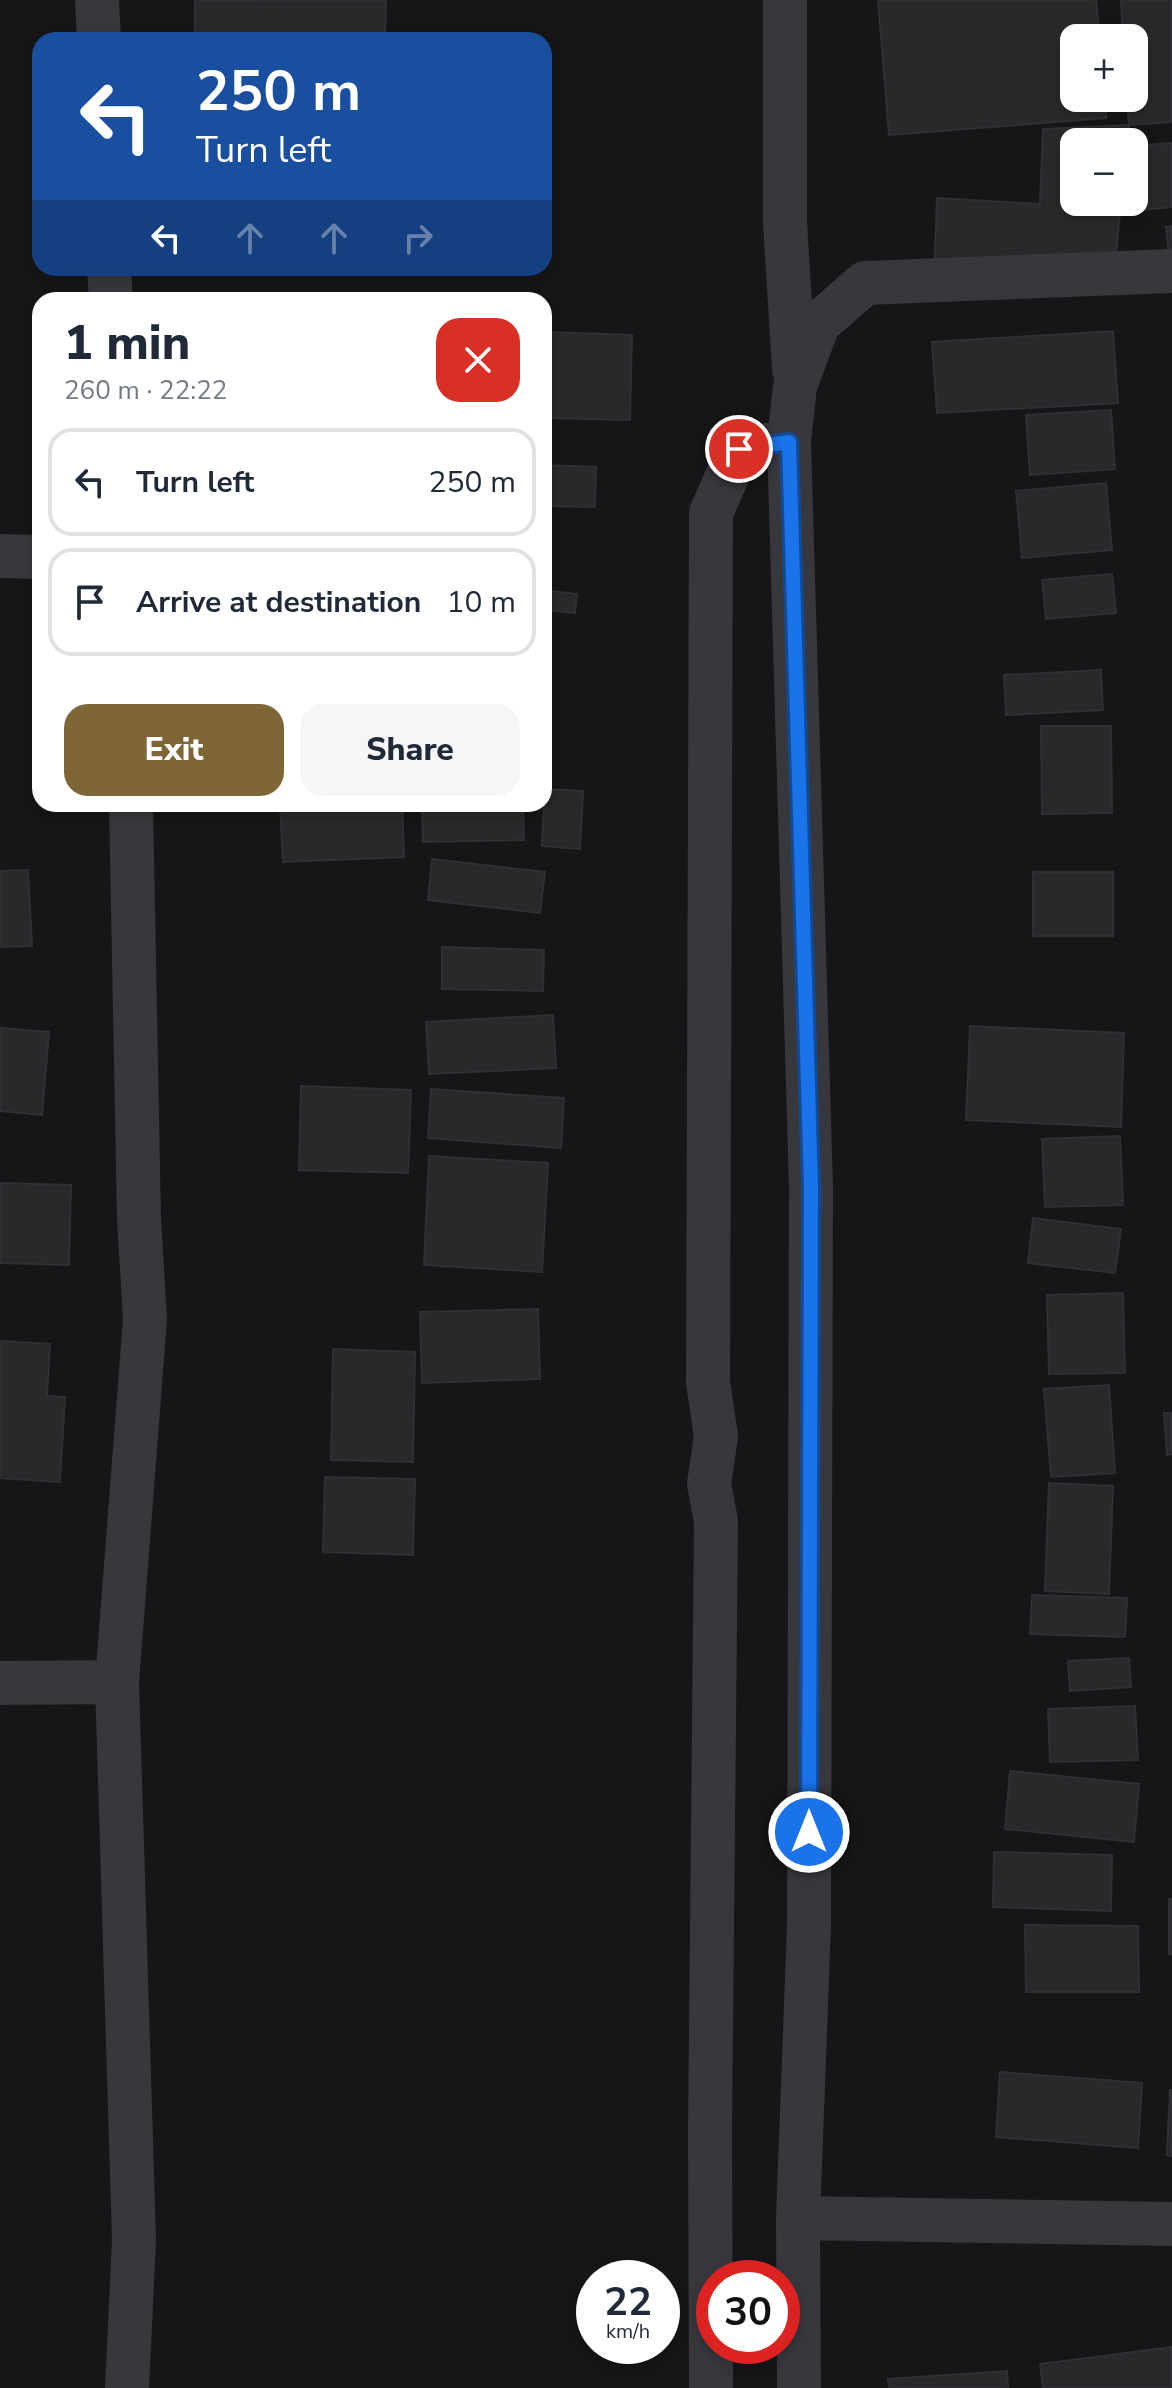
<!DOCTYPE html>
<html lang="en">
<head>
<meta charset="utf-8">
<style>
	body { margin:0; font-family:"Nunito Sans",sans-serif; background:#f6f6f7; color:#1f2937; height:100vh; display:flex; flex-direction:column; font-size:30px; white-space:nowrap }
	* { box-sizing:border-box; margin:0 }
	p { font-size:26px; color:#747a83 }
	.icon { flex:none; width:44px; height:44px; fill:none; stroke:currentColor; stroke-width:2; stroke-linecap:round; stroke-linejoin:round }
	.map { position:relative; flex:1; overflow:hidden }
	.drawer { position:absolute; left:32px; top:292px; width:520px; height:520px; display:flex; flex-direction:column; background:#fff; border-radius:24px; box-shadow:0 4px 12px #0003 }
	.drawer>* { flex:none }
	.guide { position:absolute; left:32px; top:32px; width:520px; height:244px; border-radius:24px; box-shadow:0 4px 12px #0003; background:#1a4fa0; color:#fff; overflow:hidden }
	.controls { position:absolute; left:1060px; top:24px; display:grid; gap:16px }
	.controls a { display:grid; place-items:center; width:88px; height:88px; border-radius:16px; background:#fff; box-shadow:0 4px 12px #0003; font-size:40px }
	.speed { position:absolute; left:576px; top:2260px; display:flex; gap:16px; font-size:40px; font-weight:700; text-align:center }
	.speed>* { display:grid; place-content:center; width:104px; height:104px; border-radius:50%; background:#fff; box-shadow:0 4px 12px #0003; line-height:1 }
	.speed small { font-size:20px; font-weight:400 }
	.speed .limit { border:12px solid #d22; background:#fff; color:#111 }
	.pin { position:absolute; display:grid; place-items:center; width:68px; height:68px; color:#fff; margin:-34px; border:4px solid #fff; border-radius:50%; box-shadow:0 2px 8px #0007 }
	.me { position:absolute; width:88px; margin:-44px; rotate:0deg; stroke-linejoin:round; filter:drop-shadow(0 0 6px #0008) }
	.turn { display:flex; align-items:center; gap:28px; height:168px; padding:0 32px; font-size:36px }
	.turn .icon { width:104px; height:104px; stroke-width:2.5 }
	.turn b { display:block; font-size:56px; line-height:68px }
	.lanes { display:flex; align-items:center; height:76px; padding:0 32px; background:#0003; justify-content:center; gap:40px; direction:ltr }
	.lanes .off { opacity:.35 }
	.round { display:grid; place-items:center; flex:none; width:84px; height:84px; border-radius:24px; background:#f6f6f7 }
	.head { display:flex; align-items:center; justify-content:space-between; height:136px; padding:0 32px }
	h1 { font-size:48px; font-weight:800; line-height:60px }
	.action { display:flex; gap:16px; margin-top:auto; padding:16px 32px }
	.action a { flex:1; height:92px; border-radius:24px; background:#7e6636; color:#fff; font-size:32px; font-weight:800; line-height:92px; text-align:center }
	.action a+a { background:#f6f6f7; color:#1f2937 }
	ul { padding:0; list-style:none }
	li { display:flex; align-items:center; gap:24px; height:108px; margin:0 16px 12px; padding:0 16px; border:4px solid #e0e1e3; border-radius:24px }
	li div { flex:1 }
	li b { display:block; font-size:30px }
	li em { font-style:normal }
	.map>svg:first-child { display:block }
</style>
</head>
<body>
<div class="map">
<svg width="1172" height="2388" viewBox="0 0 1172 2388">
	<rect width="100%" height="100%" fill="#161618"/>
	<!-- building -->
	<path fill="#29292c" stroke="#303034" stroke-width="2" d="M195,0l191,1 -1,39h-190z
		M878,0h218l4,38h-26v60h31l1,20 -217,17z
		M1121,0h51v122l-43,3 -2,-27h7v-60h-11z
		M1129,125l-2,17h-53v60h47l-8,85 -179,-10 3,-79 103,6 3,-75z
		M1172,143v64l-30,3 -5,-64z
		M1172,226v58l-6,-57z
		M1113,331l5,72 -181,10 -5,-71z
		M544,332l88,3 -2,85 -86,-2z
		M1111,410l4,59 -85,6 -4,-60z
		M544,465l52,2 -1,40 -51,-1z
		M1106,483l6,67 -90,8 -6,-67z
		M1112,574l4,39 -70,6 -4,-39z
		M544,590l33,4 -2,19 -31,-3z
		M1101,670l2,40 -97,5 -2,-40z
		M1041,726h70l1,87 -70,1z
		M545,789l38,2 -3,58 -38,-3z
		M280,804h122l2,53 -121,5z
		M422,804h101l1,36 -101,2z
		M432,859l113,13 -5,41 -112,-13z
		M28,870l4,76 -32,1v-76z
		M1033,872h80v64h-80z
		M442,947l102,3 -1,41 -101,-2z
		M553,1015l3,53 -127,6 -3,-52z
		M970,1026l154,7 -3,94 -155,-7z
		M0,1028l49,4 -7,83 -42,-4z
		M301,1086l110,4 -3,83 -109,-3z
		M431,1089l133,9 -3,50 -133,-10z
		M1120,1136l3,69 -78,2 -3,-68z
		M429,1156l119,7 -6,109 -118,-7z
		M0,1183l71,2 -2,80 -69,-2z
		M1033,1218l88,11 -6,44 -87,-10z
		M1123,1293l2,80 -76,1 -2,-79z
		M538,1309l2,70 -118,4 -2,-71z
		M0,1341l50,3 -3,52 18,1 -5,85 -60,-4z
		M333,1349l82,3 -2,110 -82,-2z
		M1109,1385l6,88 -64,4 -7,-88z
		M1164,1413h8v41l-5,1z
		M325,1477l90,2 -2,76 -90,-3z
		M1049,1483l64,3 -4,108 -64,-3z
		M1032,1595l95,3 -2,39 -95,-3z
		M1129,1658l2,29 -61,4 -2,-30z
		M1135,1706l3,54 -88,2 -2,-53z
		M1010,1771l129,13 -5,58 -129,-13z
		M994,1852l118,3 -1,56 -118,-4z
		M1169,1899h3v55h-3z
		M1025,1925l113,1 1,66h-113z
		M1000,2072l142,11 -4,65 -142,-11z
		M1170,2090h2v66l-5,-1z
		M1172,2347v41h-129l-3,-24z
		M1007,2371l1,17h-119l-1,-9z"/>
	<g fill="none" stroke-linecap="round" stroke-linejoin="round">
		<!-- minor -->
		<path stroke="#37383d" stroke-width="44" d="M97,0l2,40
			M785,0v222l9,147
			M109,268l2,32
			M0,556l40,1
			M0,1683l117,-1
			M798,2218l374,6
			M127,2388l7,-148 -17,-558 28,-363 -6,-100 -8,-415
			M711,2388l-1,-257 6,-610 -7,-37 7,-48 -8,-54 3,-869 28,-64 50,-7
			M799,2388l-1,-170 11,-293 2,-738 -22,-745 6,-56 23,-62 47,-41 307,-12"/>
	</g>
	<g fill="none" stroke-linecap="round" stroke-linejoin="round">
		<!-- route casing -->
		<g stroke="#114b97" stroke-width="20">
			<path id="route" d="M739,449l50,-7 22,745 -2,645"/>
		</g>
		<!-- route -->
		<use href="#route" stroke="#1a73e8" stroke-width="14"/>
	</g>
</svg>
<div class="controls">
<a>+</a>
<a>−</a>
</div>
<div class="speed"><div>22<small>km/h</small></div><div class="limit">30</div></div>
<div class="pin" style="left:739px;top:449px;background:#d93025"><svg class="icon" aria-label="arrive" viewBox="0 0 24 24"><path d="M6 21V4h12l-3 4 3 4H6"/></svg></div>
<svg class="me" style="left:809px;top:1832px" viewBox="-20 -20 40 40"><circle r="17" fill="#1a73e8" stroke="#fff" stroke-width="3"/><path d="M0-11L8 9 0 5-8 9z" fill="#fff"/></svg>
<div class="guide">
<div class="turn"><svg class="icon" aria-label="left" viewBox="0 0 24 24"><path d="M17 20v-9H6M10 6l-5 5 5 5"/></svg><div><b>250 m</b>Turn left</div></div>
<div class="lanes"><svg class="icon" aria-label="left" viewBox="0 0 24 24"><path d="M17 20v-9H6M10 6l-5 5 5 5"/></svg><svg class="icon off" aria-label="ahead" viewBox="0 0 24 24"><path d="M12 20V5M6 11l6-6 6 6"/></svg><svg class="icon off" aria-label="ahead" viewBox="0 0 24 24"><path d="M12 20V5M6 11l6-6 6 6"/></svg><svg class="icon off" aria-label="right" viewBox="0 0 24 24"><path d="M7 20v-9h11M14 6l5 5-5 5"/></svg></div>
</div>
<section class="drawer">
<div class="head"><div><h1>1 min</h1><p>260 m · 22:22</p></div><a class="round" style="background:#d93025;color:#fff"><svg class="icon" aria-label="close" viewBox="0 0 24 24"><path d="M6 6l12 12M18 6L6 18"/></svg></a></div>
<ul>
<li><svg class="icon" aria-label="left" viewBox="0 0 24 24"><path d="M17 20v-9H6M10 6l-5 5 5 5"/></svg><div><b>Turn left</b></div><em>250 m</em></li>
<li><svg class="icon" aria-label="arrive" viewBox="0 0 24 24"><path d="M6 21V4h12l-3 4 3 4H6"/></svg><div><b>Arrive at destination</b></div><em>10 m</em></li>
</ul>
<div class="action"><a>Exit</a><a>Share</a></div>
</section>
</div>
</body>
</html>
